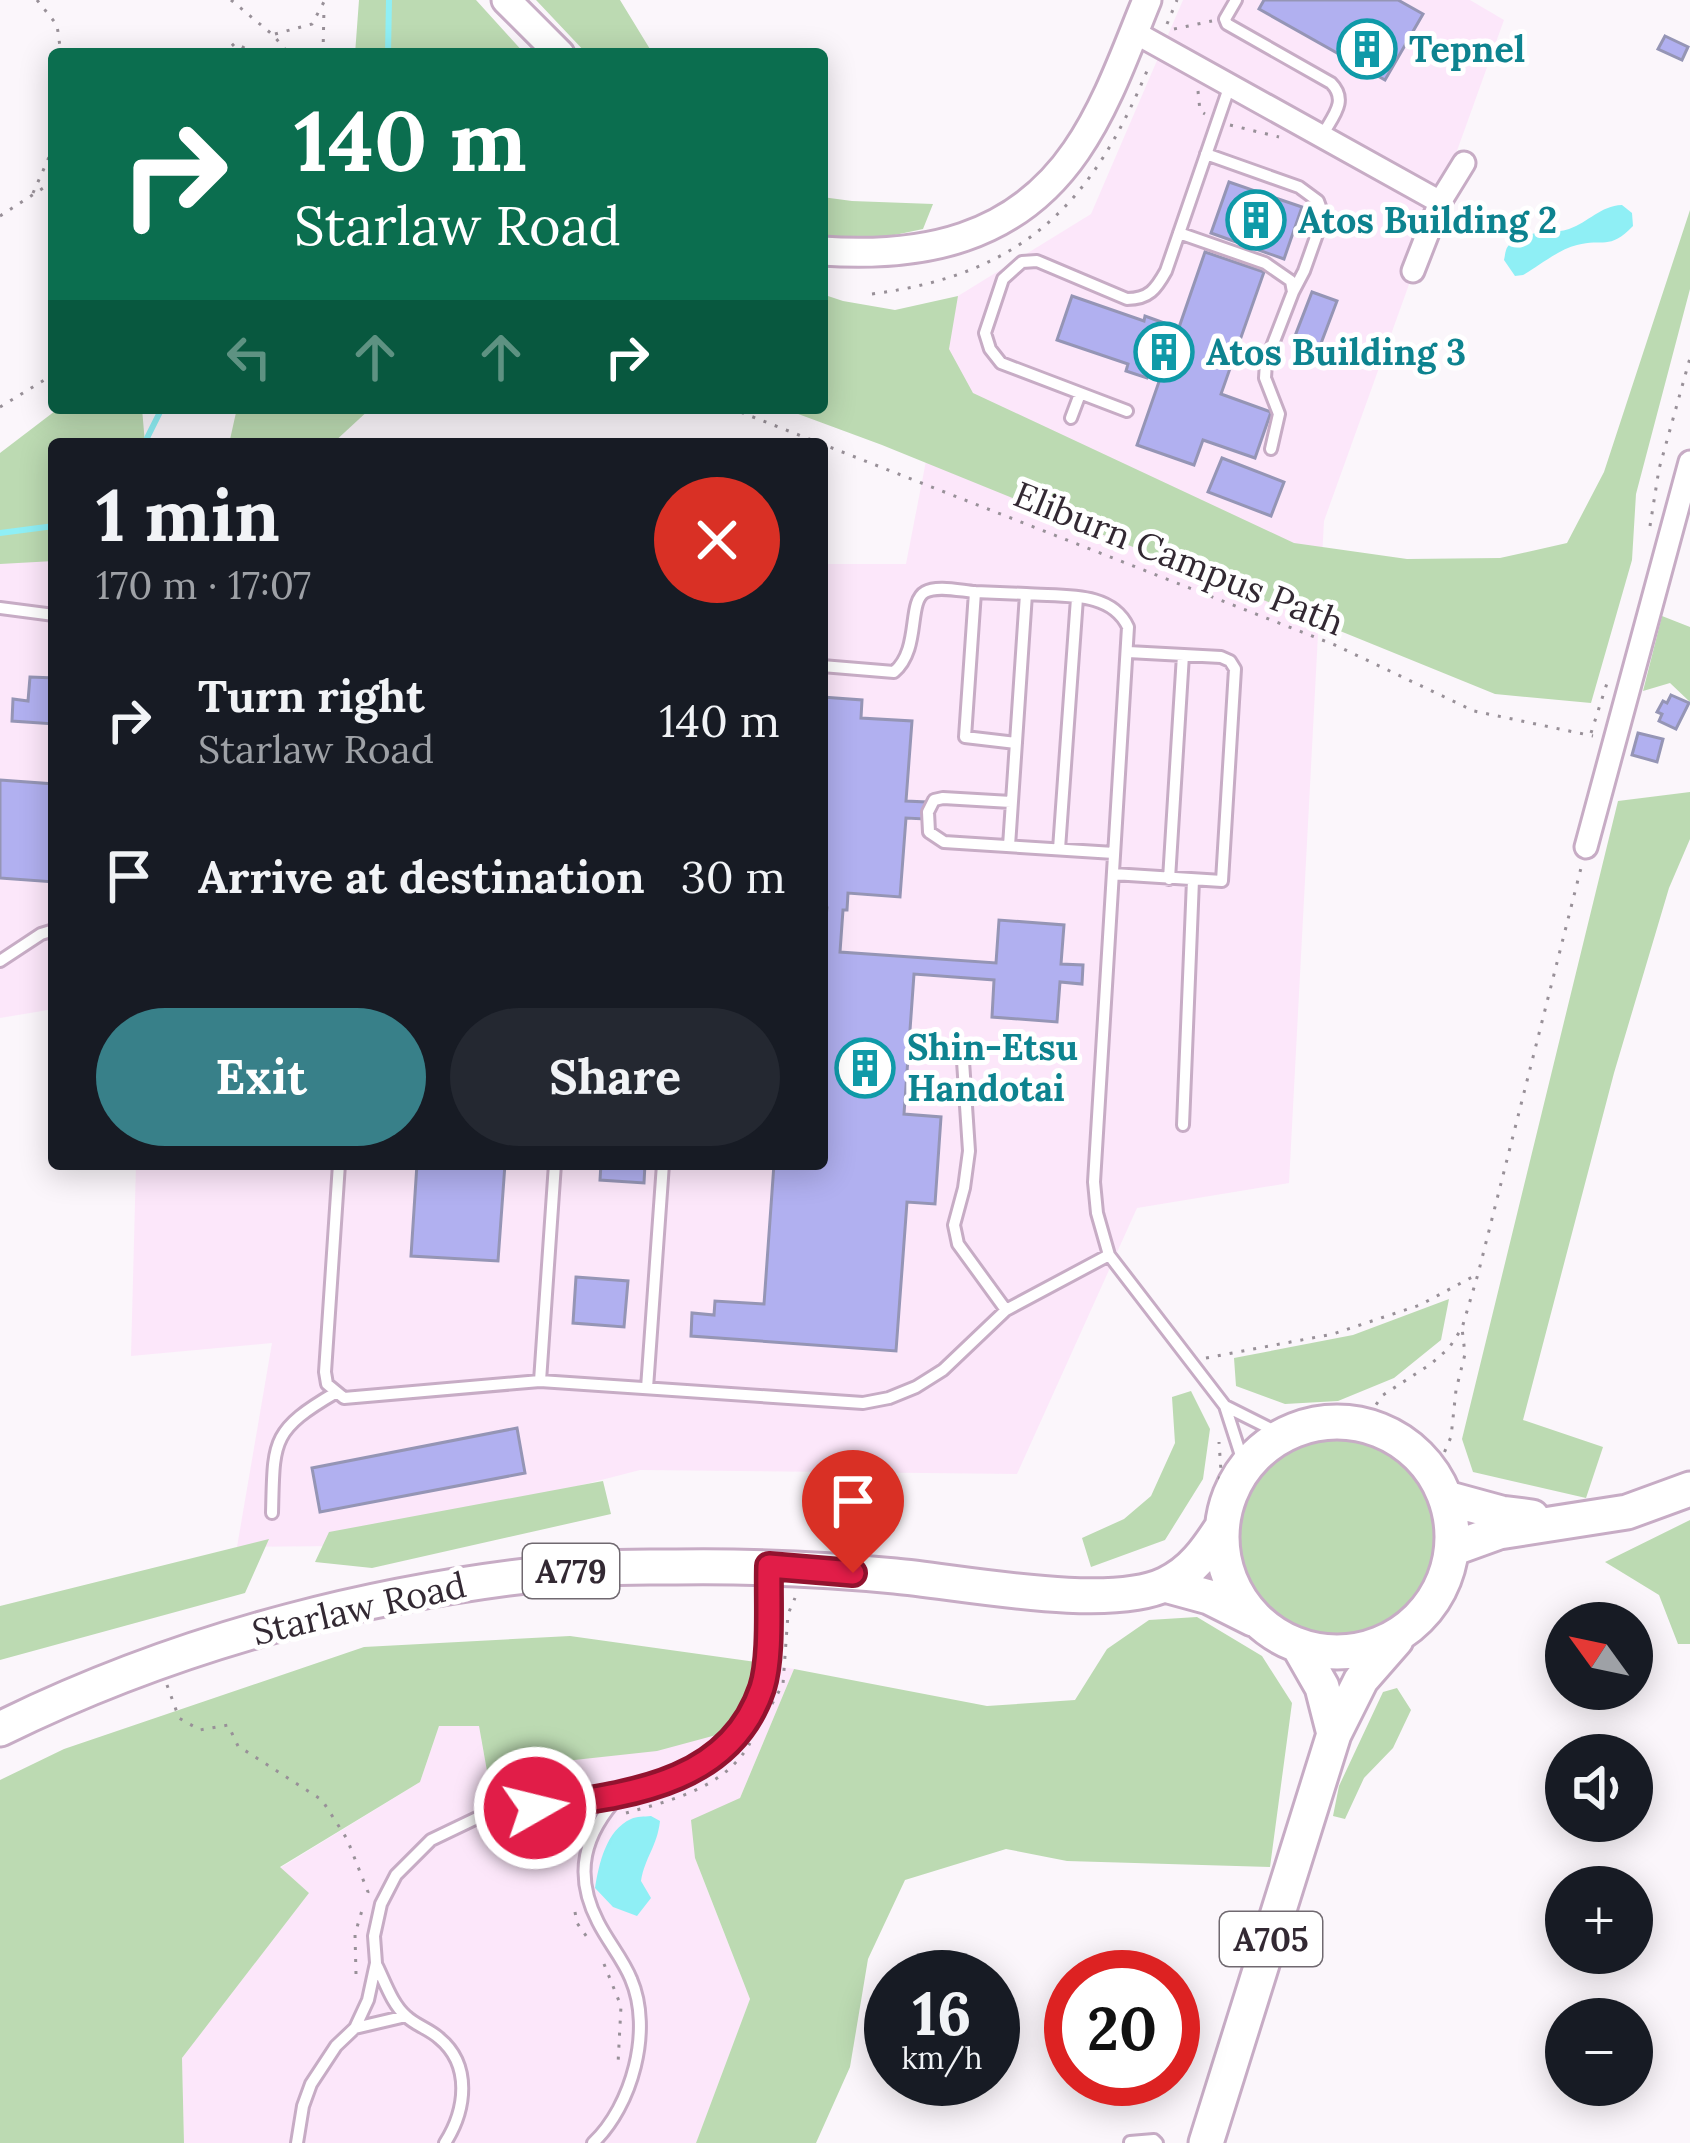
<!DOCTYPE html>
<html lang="en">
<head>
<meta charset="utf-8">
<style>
	body { margin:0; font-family:Lora,serif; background:#242831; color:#f1f3f6; height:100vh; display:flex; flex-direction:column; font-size:45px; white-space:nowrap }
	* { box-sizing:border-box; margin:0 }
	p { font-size:39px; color:#9ea1a6 }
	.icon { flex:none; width:66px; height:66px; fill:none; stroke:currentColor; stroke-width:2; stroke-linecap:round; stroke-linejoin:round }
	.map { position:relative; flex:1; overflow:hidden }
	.sheet { position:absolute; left:48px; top:438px; width:780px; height:732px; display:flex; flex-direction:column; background:#171b24; border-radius:12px; box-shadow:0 6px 30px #0003 }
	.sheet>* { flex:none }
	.guide { position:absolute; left:48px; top:48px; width:780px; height:366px; border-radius:12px; box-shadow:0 6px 30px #0003; background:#0b6e4f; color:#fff; overflow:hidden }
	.needle { width:78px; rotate:303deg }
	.fabs { position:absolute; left:1545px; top:1602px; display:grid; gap:24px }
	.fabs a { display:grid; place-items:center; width:108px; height:108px; border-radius:50%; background:#171b24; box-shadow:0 6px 30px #0003; font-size:60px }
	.speed { position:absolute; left:864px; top:1950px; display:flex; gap:24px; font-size:60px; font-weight:700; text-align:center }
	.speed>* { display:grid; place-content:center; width:156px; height:156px; border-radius:50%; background:#171b24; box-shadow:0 6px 30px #0003; line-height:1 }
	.speed small { font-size:30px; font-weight:400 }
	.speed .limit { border:18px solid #d22; background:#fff; color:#111 }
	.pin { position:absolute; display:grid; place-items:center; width:102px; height:102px; color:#fff; margin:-123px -51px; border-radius:50% 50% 50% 0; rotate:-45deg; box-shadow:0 0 12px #0007 }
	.pin .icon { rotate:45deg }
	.me { position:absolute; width:132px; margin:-66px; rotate:82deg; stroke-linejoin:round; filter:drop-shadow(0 0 9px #0008) }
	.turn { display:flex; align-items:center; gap:42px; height:252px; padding:0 48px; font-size:54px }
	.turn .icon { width:156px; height:156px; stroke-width:2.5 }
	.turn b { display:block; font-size:84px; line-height:102px }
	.lanes { display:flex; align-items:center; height:114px; padding:0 48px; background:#0003; justify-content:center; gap:60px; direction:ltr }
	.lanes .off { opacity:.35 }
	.round { display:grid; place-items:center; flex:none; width:126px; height:126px; border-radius:63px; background:#242831 }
	.summary { display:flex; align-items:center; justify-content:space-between; height:204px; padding:0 48px }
	h1 { font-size:72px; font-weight:700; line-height:90px }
	.cta { display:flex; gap:24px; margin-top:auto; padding:24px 48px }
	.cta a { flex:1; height:138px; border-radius:72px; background:#388089; color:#fff; font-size:48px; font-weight:700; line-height:138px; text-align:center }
	.cta a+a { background:#242831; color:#f1f3f6 }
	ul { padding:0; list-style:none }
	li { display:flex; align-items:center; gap:36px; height:156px; padding:0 48px }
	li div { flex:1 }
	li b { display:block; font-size:45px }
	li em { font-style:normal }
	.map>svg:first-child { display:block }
</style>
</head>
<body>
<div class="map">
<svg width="1690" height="2143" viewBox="0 0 1690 2143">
	<rect width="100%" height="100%" fill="#fbf6fb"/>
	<!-- built -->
	<path fill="#fce7fa" d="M1183,0h287l34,20 -180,501 -35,662 -152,25 -120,266 -377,-4 -296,76 -107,1 35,-204 -141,13 5,-192h686v-600h84l52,-268 133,-82z
		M54,473v536l-54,9v-528z
		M756,1662l38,7 -54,129 -45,60 55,141 -54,144h-512l-2,-85 127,-165 -29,-25 140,-86 19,-56h40l8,44 40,-12 38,3 184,-65z"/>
	<!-- green -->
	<path fill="#bcdab2" d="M359,0h117l49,54h-170z
		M536,0h84l33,54h-66z
		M822,197l30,4 81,3 -10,25 -52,11 -49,-3z
		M1690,210v79l-54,205 -4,66 -41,143 -96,-9 -613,-249 -100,-37h40v-114l21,7 52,9 63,-14 -9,53 24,44 321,150 113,16 93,-1 67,-15 37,-71z
		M59,408h83l3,36h-91v117l-54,3v-111z
		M237,408h134l-39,36h-103z
		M1662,616l28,11v75l-20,-19 -27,8z
		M1690,792v47l-21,49 -55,185 -91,347 80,27 -17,51 -113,-26 -11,-33 156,-638z
		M1449,1299l-8,41 -47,38 -56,23 -53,3 -49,-18 -2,-28 119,-23z
		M1191,1391l19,38 -7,50 -38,61 -74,27 -9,-29 42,-19 27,-23 24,-53 -3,-46z
		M1235 1536a103 103 0 1 1 206 0a103 103 0 1 1-206 0Z
		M603,1481l8,33 -239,54 -57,-6 14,-30z
		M1690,1520v124h-12l-19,-49 -54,-33z
		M269,1539l-24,54 -245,67v-54z
		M1197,1617l65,39 30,47 -22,164 -203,-6 -61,-12 -101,31 -37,79 -18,108 -34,76h-120l54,-144 -55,-141 -4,-38 49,-22 54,-129 193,37 88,-6 32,-51 42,-29z
		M570,1636l186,26 -7,34 -29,38 -63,17 -92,10 -37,-3 -10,15 -31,-2 -8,-45h-40l-19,56 -140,85 29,26 -127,165 2,85h-184v-363l64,-31 300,-102z
		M1397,1688l14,22 -18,38 -29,30 -19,41 -12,-3 6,-30 44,-94z"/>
	<!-- water -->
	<path fill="#8feff5" d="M1622,205l10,8 1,13c-24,25 -30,12 -56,19 -18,4 -38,21 -54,30l-8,1 -11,-16c2,-9 1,-12 8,-18 16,-13 39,-7 57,-13 20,-7 31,-23 53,-24z
		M651,1816l9,5c-3,26 -15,36 -19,60l10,17 -14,18 -24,-9 -18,-19c4,-24 11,-58 36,-69 6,-3 13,-2 20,-3z"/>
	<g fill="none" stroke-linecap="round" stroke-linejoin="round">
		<!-- stream -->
		<path stroke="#8feff5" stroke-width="6" d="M388,54l1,-54
			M144,444l18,-36
			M0,533l54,-7"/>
	</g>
	<!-- building -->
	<path fill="#b1b0f0" stroke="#9595b5" stroke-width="3" d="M1264,0h134l25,14 -38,66 -126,-71z
		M1665,36l23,11 -6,13 -24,-11z
		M1229,182l73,25 -18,52 -73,-26z
		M1205,252l59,20 -43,122 50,18 -16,46 -52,-18 -9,25 -57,-20 24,-69 -11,-4 -3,6 -21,-7 2,-7 -71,-24 15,-44 72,25 1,-5 22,8 -4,11 12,4z
		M1312,292l25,9 -17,45 -25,-10z
		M1222,458l62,24 -13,34 -63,-24z
		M30,677l24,1v46l-42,-3 1,-22 15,2z
		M1671,695l18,8 -13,26 -17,-8 3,-7 -5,-2 6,-11 4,2z
		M822,697l40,3 -1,18 51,3 -6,80 20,1 -1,17 -19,-1 -6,79 -52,-4 -1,17h-4l-3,42 156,11 3,-43 65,5 -3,39 22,1 -1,19 -22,-2 -3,40 -65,-5 2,-37 -80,-6 -10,140 37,3 -6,87 -28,-2 -11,149 -205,-15 1,-23 22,2 1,-14 49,3 10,-140h48v-214l5,-42h-5z
		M1638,733l25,6 -6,23 -25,-7z
		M0,780l54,4v98l-54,-4z
		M417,1164h88l-7,97 -87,-5z
		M601,1164h44l-1,19 -44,-3z
		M576,1277l52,4 -4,46 -51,-4z
		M517,1428l8,45 -205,39 -8,-44z"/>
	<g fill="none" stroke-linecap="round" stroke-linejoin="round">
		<!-- service casing -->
		<g stroke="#c7acc5" stroke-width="16">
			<path id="service" d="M1236,0l-11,19 2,5 104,59c18,18 1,34 -9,53
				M1206,154l93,33 19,14 4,11 -1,11 -17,48 -11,21 -27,70 -1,16 14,36 -8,35
				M1179,233l86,30 26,18 2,11
				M1127,411l-126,-48 -11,-14 -5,-16 18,-54 19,-17 15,-1 90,38c22,0 29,-10 39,-28l64,-186
				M1071,418l9,-24
				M0,608l54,7
				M822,666l72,6c27,-23 13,-70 31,-80 12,-7 36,-1 50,0
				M1016,743l-51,-6 10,-145 51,2
				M1011,802l-68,-4 -9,2 -6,12 1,20 15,10 170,11
				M1059,849l18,-251
				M1113,874l109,7 13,-212 -5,-8 -9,-4 -93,-5
				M1169,879l14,-224
				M0,961l41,-27 13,-4
				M962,1046l7,105 -5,37 -10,37 4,19 48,66
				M1183,1125l10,-245
				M339,1164l-14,208 2,12 17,14 196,-17 323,22 26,-5 27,-11 27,-17 63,-60 103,-55 -12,-42 -3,-31 34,-555c-17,-37 -66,-30 -102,-33l-17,252
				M1109,1255l116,151
				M540,1381l15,-217
				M647,1388l16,-224
				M1245,1468l-20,-62 58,29
				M272,1513c2,-71 -2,-82 63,-120
				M377,1966c8,16 15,38 29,50 9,9 23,13 33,22 33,27 27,72 6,105
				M355,2028l51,-12
				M1130,2142l24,-2 3,3
				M297,2143l6,-37 8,-22 25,-38 19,-18 13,-28 8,-37 -2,-27 7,-32 15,-29 35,-35 48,-23 168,-28 54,-22 44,-43 17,-38 4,-22 2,-89
				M593,2143c39,-37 60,-113 38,-164 -8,-20 -23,-37 -33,-57 -25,-48 -14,-88 22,-127"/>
		</g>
		<!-- minor casing -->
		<g stroke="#c7acc5" stroke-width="27">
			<path id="minor" d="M1134,32l306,170 -27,69
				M1440,202l24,-39
				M1586,847l104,-385"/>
		</g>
		<!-- tertiary casing -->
		<g stroke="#c7acc5" stroke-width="33">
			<path id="tertiary" d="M506,0l54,54
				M822,251c100,7 193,-11 254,-100 31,-45 50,-100 71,-151"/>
		</g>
		<!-- primary casing -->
		<g stroke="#c7acc5" stroke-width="39">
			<path id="primary" d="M1222 1537a115 115 0 1 1 230 0a115 115 0 1 1-230 0Z
				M1446,1498l55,15 31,4
				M1452,1549l47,-17 128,-20 63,-23
				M1165,1585l44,12 44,22
				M1298,1645l24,42 12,47
				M0,1729c185,-91 389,-143 594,-160 28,-3 55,-2 82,-2 74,-1 146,2 219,9 66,6 213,36 271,8 26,-12 41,-34 56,-57
				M1206,2143l128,-409 27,-54 35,-40"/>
		</g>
		<!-- path -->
		<path stroke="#989098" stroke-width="3" stroke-dasharray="3 9" stroke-linecap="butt" d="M37,0l20,25 4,29
			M231,0l42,35 16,19
			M1167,24l10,-24
			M1174,29l38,-8
			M275,34l37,-10 13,-24
			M223,54l12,-11 21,11
			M323,54l1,-46
			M1198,91l2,20 5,3
			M1230,125l49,12
			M33,193l21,-47
			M0,216l54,-35
			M872,294c153,-20 221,-91 277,-228
			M0,407l54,-33
			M730,408l605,237 139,66 119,25
			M1650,526l9,-57 31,-111
			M1591,733l17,-53
			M1206,1358l127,-24 87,-29 56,-30
			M1362,1424l21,-29 48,-31 18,-16 13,-20 16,-54 103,-406
			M1435,1474l16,-37 5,-47 9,-36 -3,-26
			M1214,1503l7,-32 -2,-29
			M167,1685l12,33 21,12 28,-5 10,21 84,54 25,39 21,53 -2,6
			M772,1704l11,-20 5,-70 7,-16
			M626,1813c46,-13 99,-25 124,-70
			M575,1912l2,11 12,17
			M604,1964l17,42 -3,58
			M356,1974l-1,-40 8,-27"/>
		<!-- service -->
		<use href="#service" stroke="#fff" stroke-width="10"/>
		<!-- minor -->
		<use href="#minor" stroke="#fff" stroke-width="21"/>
		<!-- tertiary -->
		<use href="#tertiary" stroke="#fff" stroke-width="27"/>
		<!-- primary -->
		<use href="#primary" stroke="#fff" stroke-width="33"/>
	</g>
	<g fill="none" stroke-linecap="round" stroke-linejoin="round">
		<!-- route casing -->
		<g stroke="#92132f" stroke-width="30">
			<path id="route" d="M535,1808c87,-13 194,-21 227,-120 10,-32 6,-87 7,-122l84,7"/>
		</g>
		<!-- route -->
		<use href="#route" stroke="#e11d48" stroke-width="21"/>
	</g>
	<!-- icons -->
	<defs>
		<g id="building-ring" transform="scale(3)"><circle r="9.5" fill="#fff" stroke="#0f9aa8" stroke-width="1.5"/><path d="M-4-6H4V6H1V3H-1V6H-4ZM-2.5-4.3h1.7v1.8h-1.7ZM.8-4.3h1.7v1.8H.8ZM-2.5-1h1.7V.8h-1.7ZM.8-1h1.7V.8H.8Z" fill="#0f9aa8"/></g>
	</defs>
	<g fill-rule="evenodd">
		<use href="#building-ring" x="1367" y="49"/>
		<use href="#building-ring" x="1256" y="220"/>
		<use href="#building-ring" x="1164" y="352"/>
		<use href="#building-ring" x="865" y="1068"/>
	</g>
	<g text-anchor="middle" stroke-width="10" stroke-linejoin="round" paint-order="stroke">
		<!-- shield labels -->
		<g fill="#fff" stroke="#706970" stroke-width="3">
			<rect x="523" y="1544" width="96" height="54" rx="9"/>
			<rect x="1220" y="1912" width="102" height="54" rx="9"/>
		</g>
		<g font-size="33" font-weight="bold" fill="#332933">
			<text x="571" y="1583">A779</text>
			<text x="1271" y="1951">A705</text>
		</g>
		<!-- culture labels -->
		<g font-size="36" font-weight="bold" fill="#0d838f" stroke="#fff" text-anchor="start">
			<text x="1409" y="62">Tepnel</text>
			<text x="1298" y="233">Atos Building 2</text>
			<text x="1206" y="365">Atos Building 3</text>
			<text x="907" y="1060">Shin-Etsu<tspan x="907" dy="41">Handotai</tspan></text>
		</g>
		<!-- street labels -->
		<g font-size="36" fill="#332933" stroke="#fff">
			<text transform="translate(1179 558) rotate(22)" y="13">Eliburn Campus Path</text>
			<text transform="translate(359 1608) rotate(-13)" y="13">Starlaw Road</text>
		</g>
	</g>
</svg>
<div class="fabs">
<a><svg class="needle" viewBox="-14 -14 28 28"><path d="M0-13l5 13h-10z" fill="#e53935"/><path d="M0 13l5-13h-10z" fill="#9ea1a6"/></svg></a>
<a><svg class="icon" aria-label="sound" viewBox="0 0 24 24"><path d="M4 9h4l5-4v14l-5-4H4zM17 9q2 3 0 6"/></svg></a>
<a>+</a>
<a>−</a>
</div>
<div class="speed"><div>16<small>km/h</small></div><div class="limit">20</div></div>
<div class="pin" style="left:853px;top:1573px;background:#d93025"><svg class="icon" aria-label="arrive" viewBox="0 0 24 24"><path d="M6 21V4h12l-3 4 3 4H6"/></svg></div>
<svg class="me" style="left:535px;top:1808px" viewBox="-20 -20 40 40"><circle r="17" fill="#e11d48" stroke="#fff" stroke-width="3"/><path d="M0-11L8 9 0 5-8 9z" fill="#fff"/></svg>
<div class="guide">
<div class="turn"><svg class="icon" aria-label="right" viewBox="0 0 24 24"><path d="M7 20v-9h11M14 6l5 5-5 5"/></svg><div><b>140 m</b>Starlaw Road</div></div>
<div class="lanes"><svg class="icon off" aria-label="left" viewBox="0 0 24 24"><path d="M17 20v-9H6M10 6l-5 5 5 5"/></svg><svg class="icon off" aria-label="ahead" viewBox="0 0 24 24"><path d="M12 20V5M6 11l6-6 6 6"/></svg><svg class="icon off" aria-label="ahead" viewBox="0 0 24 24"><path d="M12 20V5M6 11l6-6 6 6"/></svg><svg class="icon" aria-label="right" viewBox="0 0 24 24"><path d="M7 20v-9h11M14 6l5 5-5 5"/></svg></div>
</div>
<section class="sheet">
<div class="summary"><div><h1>1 min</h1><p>170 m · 17:07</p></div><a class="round" style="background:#d93025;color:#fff"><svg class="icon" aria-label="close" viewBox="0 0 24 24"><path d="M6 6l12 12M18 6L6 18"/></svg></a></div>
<ul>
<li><svg class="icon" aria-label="right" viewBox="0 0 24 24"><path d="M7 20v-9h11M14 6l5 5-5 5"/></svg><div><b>Turn right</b><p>Starlaw Road</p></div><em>140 m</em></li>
<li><svg class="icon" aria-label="arrive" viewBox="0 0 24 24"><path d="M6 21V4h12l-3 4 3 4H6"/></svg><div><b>Arrive at destination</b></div><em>30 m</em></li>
</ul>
<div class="cta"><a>Exit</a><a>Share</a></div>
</section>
</div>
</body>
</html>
